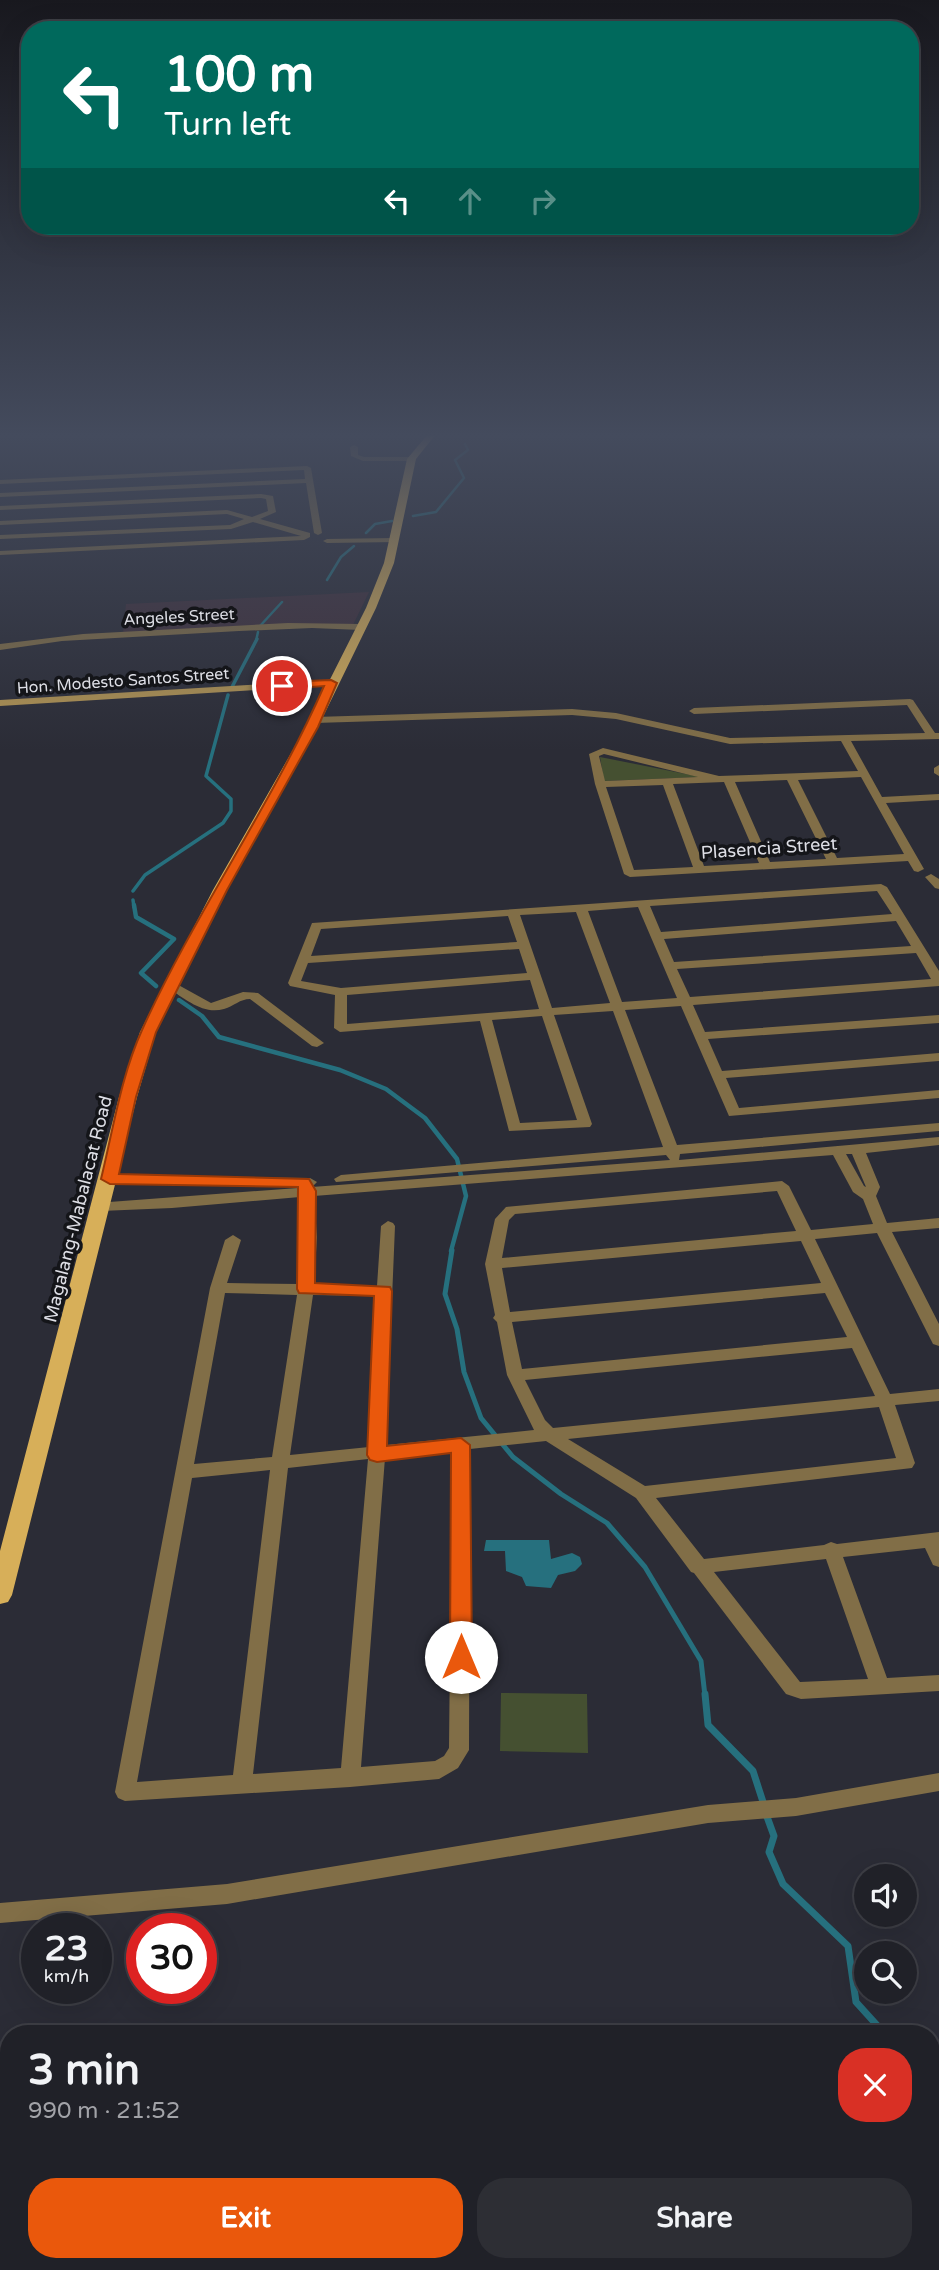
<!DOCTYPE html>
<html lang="en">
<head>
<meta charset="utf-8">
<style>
	body { margin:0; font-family:"Varela Round",sans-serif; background:#2d2e34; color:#f1f3f6; height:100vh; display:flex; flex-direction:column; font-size:26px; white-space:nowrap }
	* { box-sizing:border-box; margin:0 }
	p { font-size:23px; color:#a2a3a8 }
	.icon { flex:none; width:38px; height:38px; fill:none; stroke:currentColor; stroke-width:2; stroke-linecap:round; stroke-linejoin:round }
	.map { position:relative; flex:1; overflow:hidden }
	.side { position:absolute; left:0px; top:2025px; width:940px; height:247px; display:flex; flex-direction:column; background:#202128; border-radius:28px 28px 0 0; box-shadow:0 7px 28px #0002,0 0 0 2px #3d3e45 }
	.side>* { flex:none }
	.banner { position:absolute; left:21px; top:21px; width:898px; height:214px; border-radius:28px; box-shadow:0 7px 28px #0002,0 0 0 2px #3d3e45; background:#00695c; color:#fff; overflow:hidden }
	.buttons { position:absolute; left:854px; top:1864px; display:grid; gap:14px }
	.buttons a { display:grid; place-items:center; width:63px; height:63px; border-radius:50%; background:#202128; box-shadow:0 7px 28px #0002,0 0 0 2px #3d3e45; font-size:35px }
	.speed { position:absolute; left:21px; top:1913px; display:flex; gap:14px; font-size:35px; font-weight:700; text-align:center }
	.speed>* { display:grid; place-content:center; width:91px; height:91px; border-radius:50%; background:#202128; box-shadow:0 7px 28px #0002,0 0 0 2px #3d3e45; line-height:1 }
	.speed small { font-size:18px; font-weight:400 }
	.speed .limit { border:10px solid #d22; background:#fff; color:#111 }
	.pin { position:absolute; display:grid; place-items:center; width:60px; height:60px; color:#fff; margin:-30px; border:4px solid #fff; border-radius:50%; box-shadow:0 2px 7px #0007 }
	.me { position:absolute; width:77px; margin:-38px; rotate:0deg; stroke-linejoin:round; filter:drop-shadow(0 0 5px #0008) }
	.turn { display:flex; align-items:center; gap:24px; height:147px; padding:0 28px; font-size:32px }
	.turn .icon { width:91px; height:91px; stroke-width:2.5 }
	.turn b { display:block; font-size:49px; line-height:60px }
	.lanes { display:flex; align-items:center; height:66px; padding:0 28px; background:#0003; justify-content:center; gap:35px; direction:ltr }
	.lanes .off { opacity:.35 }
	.round { display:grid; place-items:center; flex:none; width:74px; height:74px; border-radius:28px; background:#2d2e34 }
	.summary { display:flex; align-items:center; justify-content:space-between; height:119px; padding:0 28px }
	h1 { font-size:42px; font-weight:800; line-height:52px }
	.button { display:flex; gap:14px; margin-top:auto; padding:14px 28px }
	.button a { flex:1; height:80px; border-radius:28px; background:#ea580c; color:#fff; font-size:28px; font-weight:800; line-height:80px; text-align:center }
	.button a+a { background:#2d2e34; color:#f1f3f6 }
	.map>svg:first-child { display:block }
</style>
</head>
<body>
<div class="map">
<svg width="939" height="2270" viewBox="0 0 939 2270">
	<rect width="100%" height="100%" fill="#2b2c36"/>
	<!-- industrial -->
	<path fill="#3e2f3a" d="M369,592l-16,33 -230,8 3,-29z"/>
	<!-- green -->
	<path fill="#455031" d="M600,757l101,20 -97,4z
		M501,1693l86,1 1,59 -88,-2z"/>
	<!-- water -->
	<path fill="#26707e" d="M486,1540h63l2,19 21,-6 8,4 2,7 -7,7 -17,4 -7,13 -25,-2 -4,-9 -16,-6 -1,-20h-21z"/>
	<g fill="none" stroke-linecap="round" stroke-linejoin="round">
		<!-- stream-far4 -->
		<path stroke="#26707e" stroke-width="2.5" d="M413,516l23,-4 28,-34 -9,-18 13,-10 -3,-6
			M366,533l9,-9 17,-3
			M327,580l14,-23 13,-11
			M260,626l22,-24
			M256,641l2,-9"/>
		<!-- stream-far3 -->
		<path stroke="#26707e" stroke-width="3.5" d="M232,687l25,-48
			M133,891l12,-16 78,-52 8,-12v-12l-25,-23 22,-81
			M133,900l1,7"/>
		<!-- stream-far2 -->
		<path stroke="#26707e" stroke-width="4.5" d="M134,905l2,12 38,22 -33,34 15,13
			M179,1000l23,16 17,21 121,33 46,19 39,29 32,41 9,37 -15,55"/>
		<!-- stream-far1 -->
		<path stroke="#26707e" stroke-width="5" d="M452,1250l-7,44 12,35 7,43 17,46 32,39 48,37 46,29 38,44 56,94 4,35"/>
		<!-- stream -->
		<path stroke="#26707e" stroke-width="7" d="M705,1694l3,31 45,46 11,34
			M766,1814l8,22 -5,16 14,32 65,62 8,56 29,32
			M931,2080l8,1"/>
		<!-- street -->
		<path fill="#816e47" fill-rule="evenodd" d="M354,445l4,2v8l6,2h48l4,2 -4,2h-49l-12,-5 -1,-9z
			M307,466l4,2 11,65 -4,2 -4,-2 -8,-50 -306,14v-4l305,-14 -1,-9 -304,14v-4z
			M261,494l12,2 3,16 -16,7 50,14v4l-6,3 -304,15v-4l301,-15 -48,-14 -22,7 -231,10v-4l230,-10 14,-6 -17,-5 -227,11v-4l227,-11 25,7 16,-6 -2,-12 -5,-1 -261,12v-4z
			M394,538l4,2 -1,2 -70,1 -4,-2 4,-2z
			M288,623l73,1 4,3 -4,3 -49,-2 -73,3 -177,10 -62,9v-6l83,-10z
			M910,699l3,1 22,33h4v6l-88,2 31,56 57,-3v6l-53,3 38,66 -6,3 -4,-1 -6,-10 -278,16 -6,-3 -29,-90 -6,-30 14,-6 116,28 139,-5 -17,-30 -111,3 -114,-25 -44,-4 -257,8 -5,-3 5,-3 257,-8 44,4 114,25 195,-5 -18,-28 -213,9 -5,-3 5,-3zM604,754l94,23 -93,4 -6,-25zM861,777l43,77 -67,4 -39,-78zM787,780l39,79 -56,3 -35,-80zM724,782l35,81 -55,3 -31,-82zM663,785l30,82 -59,3 -28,-83z
			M939,765v11l-5,-3v-5z
			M931,874l8,5v10l-4,-1 -10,-11z
			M881,884l6,3 52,84v15l-246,19 12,27 234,-17v8l-231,16 14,32 217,-18v8l-213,17 13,30 200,-18v8l-210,18 -48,-110 -56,4 52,135 262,-22v8l-259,23 -1,6 260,-23v8l-73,8 14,34 -4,9 11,27 52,-5v10l-47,4 47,92v22l-6,-2 -2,-4 -54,-107 -62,6 75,155 49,-5v12l-44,4 20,58 -3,5 -256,30 48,61 120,-14 7,-3 6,2 102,-12v35l-6,-2 -8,-17 -82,9 44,121 52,-3v16l-138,8 -15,-5 -92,-121 -3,-1 -55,-74 -90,-57 -76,8 -1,301 -11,18 -19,11 -89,8 -225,14 -7,-3 -3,-6 95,-504 15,-48 8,-5 8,5 -14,43 71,1c4,-27 8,-60 2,-87l-128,11 -71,3 -5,-2 -2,-3 2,-3 202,-15 -1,-2 -188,-3 -7,-4 2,-3 206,2 7,4 -5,5 358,-27 -4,-5 -330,27 -2,-3 7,-4 322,-28 -50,-136 -59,4 38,109 -2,3 -81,4 -29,-110 -140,11 -6,-4 1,-33 -45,-9 -2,-3 24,-60zM877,891l15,23 -231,18 -11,-26zM638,907l39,91 -55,4 -34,-91zM576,912l34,91 -58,5 -32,-93zM508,916l9,26 -206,14 10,-27zM896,921l15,25 -237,16 -10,-23zM519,949l8,24 -186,15 -40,-7 7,-18zM916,953l15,26 -241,18 -13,-28zM530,980l9,29 -192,15v-29zM542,1016l35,104 -57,3 -28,-103zM846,1154h6l14,33 -2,-1zM833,1155l20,37 10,7 10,25 -62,6 -22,-44 -7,-5 -276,26 -11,12 -10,45 10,51 -2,3 4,4 10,53 27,55 -148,15 9,-219 -2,-3 -5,-2 -7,5 -4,60 -63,-1 3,-48 -3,-41zM777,1191l19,40 -294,27 7,-38 6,-6zM801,1241l20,42 -311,29 -8,-44zM225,1293l72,2 -25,162 -78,7zM825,1293l22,44 -325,32 -10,-47zM313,1295l64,1 -8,151 -79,8zM852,1348l23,48 -322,32 -8,-8 -20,-40zM879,1407l17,51 -251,28 -77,-47zM452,1451l-3,297 -5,8 -9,5 -74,6 24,-309zM368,1459l-27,309 -88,6 35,-306zM270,1470l-37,305 -96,7 55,-304zM826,1559l42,120 -68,3 -86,-110z
			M173,982l38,21 32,-11 15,1 66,50 -7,4 -5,-1 -62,-47c-10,0 -16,7 -26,10 -21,6 -38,-10 -55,-20l-2,-3 2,-3z
			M939,1773v18l-143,25 -88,7 -481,81 -227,19v-20l227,-19 481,-79 88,-7z"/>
		<!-- secondary -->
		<path fill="#b19352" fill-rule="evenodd" d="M331,680l5,3 -2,2 -334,21v-6z"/>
		<!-- primary -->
		<path fill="#d7af59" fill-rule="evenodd" d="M428,434h8l-20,25 -22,104 -18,45 -58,119 -91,163 -71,142 -19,65 -125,498 -4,7 -8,2v-53l119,-454 21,-65 73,-142 93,-163 60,-119 18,-45 23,-104z"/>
	</g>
	<!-- sky -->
	<linearGradient id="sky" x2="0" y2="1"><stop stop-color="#18181e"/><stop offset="0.58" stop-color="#444b5d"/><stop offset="1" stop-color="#444b5d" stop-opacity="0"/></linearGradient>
	<rect width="939" height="751" fill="url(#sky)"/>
	<!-- route -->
	<path fill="#ea580c" stroke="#983908" stroke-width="2" d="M331,680l6,3 -19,44 -91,163 -71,142 -20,65 -17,77 190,5 7,12 -1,92 75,4 2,4 -5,155 74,-8 9,7 2,212 -3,6 -8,3 -8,-3 -3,-6 1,-204 -74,9 -7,-2 -3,-5 7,-159 -75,-3 -2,-4 1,-102 -188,-3 -9,-5c12,-49 20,-103 41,-149 53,-118 130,-225 182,-344l-42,3 -6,-3 6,-4z"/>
	<g text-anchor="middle" stroke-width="7" stroke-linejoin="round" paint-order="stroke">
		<!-- far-street labels -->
		<g font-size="16" fill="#dddee5" stroke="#141519">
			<text transform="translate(179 616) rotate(-3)" y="6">Angeles Street</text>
			<text transform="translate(123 680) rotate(-4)" y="6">Hon. Modesto Santos Street</text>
		</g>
		<!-- street labels -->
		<g font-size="18" fill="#dddee5" stroke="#141519">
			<text transform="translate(769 848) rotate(-4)" y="6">Plasencia Street</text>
			<text transform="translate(78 1209) rotate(-76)" y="6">Magalang-Mabalacat Road</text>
		</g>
	</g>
</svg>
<div class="buttons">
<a><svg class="icon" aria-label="sound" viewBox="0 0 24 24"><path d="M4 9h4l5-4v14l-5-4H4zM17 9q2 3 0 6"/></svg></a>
<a><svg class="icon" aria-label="search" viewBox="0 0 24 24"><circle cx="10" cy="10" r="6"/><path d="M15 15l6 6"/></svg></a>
</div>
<div class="speed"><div>23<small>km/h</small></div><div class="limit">30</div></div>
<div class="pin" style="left:282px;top:686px;background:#d93025"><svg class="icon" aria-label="arrive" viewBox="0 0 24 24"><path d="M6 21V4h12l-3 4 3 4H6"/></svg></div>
<svg class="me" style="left:461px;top:1657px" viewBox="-20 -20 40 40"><circle r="19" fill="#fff"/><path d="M0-13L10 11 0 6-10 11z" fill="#ea580c"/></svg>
<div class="banner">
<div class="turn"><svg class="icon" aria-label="left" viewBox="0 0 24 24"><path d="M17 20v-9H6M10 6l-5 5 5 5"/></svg><div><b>100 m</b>Turn left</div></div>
<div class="lanes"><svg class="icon" aria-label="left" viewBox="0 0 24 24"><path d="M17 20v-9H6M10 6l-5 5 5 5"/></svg><svg class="icon off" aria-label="ahead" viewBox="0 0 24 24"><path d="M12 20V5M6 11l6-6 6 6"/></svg><svg class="icon off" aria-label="right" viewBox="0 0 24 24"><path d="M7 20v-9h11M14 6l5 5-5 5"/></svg></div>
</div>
<section class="side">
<div class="summary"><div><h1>3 min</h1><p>990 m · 21:52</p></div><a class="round" style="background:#d93025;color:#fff"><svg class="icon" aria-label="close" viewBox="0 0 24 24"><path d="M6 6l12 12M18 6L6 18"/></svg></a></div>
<div class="button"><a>Exit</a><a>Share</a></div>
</section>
</div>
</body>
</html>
